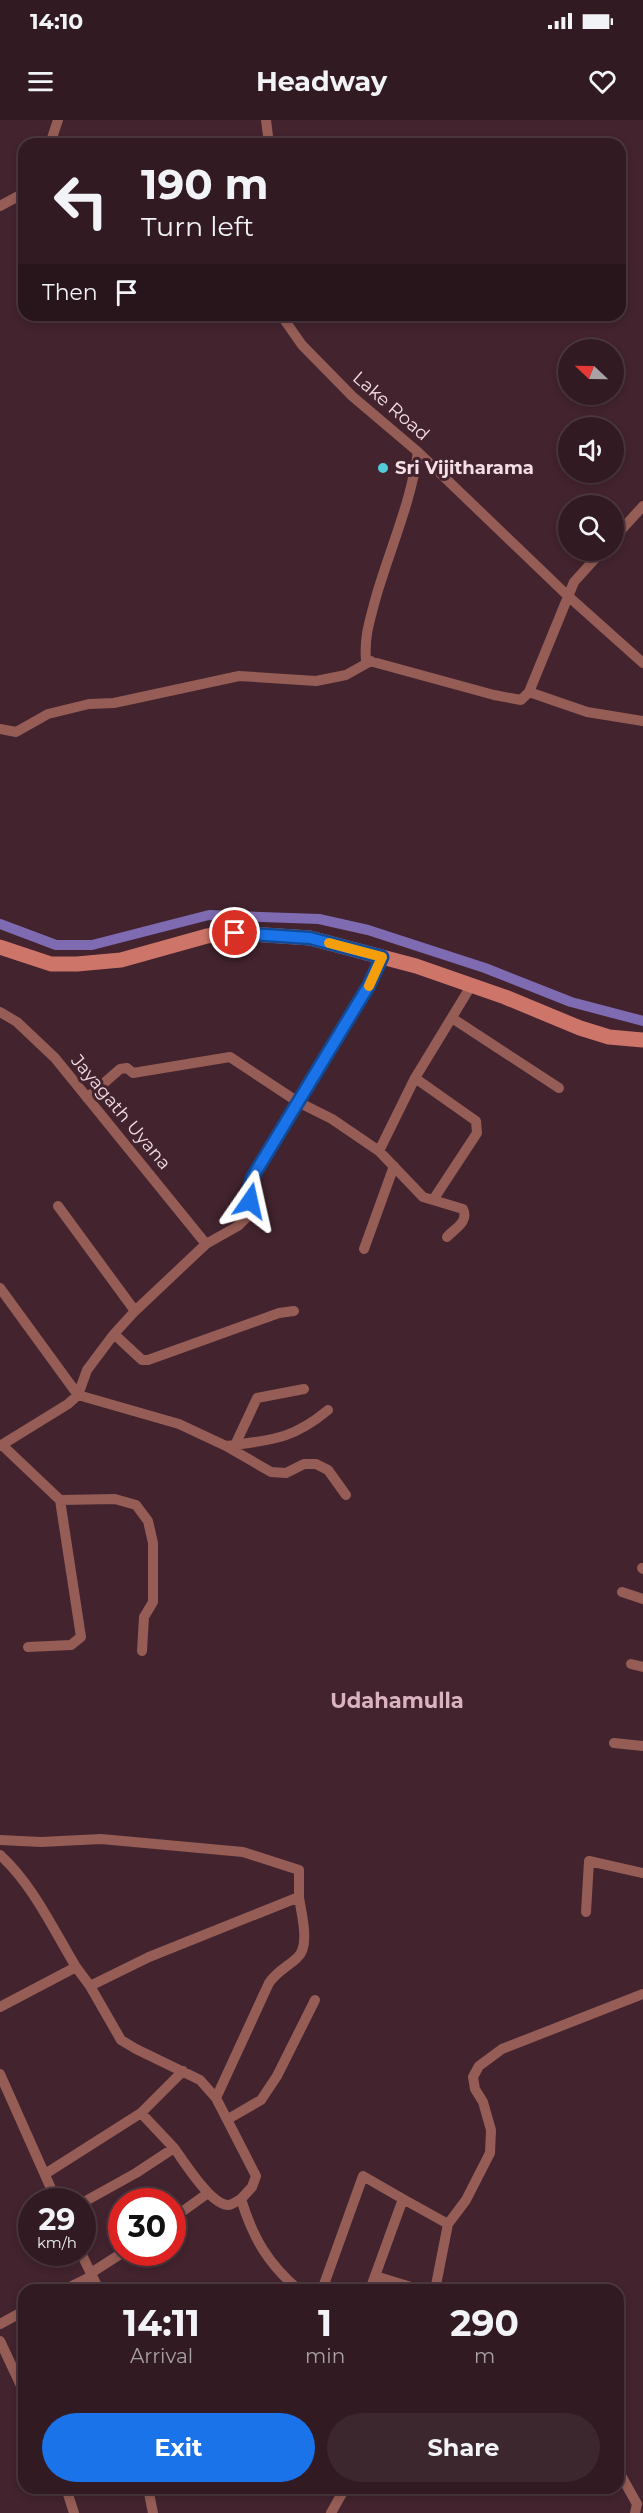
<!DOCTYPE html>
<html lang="en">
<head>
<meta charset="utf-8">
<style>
	body { margin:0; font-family:Montserrat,sans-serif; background:#3d272f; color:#f1f3f6; height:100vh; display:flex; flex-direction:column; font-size:22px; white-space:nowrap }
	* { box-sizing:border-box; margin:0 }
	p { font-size:20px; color:#a8a1a5 }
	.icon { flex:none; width:33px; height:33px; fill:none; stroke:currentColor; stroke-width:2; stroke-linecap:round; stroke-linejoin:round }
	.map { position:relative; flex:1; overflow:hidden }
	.drawer { position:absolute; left:18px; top:2164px; width:606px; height:210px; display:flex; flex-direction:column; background:#321a22; border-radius:18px; box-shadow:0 3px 9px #0003,0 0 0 2px #4d3840 }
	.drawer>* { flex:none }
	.guide { position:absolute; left:18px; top:18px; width:608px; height:183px; border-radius:18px; box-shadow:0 3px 9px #0003,0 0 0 2px #4d3840; background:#321a22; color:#f1f3f6; overflow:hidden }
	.needle { width:39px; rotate:292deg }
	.tools { position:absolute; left:558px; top:219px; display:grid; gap:12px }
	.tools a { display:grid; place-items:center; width:66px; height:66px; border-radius:50%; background:#321a22; box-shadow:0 3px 9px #0003,0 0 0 2px #4d3840; font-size:30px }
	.speed { position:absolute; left:18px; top:2068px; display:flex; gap:12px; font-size:30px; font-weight:700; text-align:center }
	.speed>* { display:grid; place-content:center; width:78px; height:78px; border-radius:50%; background:#321a22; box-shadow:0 3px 9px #0003,0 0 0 2px #4d3840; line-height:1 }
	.speed small { font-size:15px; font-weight:400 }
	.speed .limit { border:9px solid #d22; background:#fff; color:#111 }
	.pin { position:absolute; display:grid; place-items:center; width:51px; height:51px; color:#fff; margin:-26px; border:3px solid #fff; border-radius:50%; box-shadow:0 2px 6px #0007 }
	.me { position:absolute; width:66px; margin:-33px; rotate:11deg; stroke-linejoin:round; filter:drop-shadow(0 0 4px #0008) }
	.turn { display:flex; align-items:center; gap:21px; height:126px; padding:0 24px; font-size:27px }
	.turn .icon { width:78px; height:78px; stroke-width:2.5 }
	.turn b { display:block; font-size:42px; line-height:51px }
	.then { display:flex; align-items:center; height:57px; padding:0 24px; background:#0003; gap:12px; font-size:22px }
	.eta { display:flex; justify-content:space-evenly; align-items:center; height:102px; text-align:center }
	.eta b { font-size:36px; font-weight:700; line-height:42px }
	.primary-button { display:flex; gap:12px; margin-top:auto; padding:12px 24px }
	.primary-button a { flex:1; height:69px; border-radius:36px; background:#1a73e8; color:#fff; font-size:24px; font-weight:700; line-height:69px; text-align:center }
	.primary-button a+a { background:#3d272f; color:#f1f3f6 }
	.status { display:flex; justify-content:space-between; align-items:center; height:42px; padding:0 30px; background:#321a22; direction:ltr }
	.status svg { height:16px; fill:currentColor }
	header { display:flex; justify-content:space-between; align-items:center; height:78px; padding:0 24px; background:#321a22; font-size:27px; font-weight:700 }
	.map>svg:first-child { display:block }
</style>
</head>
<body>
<div class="status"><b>14:10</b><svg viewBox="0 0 49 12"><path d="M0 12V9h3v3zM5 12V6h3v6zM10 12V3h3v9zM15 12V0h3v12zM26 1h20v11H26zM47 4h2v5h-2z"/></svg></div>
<header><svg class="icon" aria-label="menu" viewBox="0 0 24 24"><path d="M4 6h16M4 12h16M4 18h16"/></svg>Headway<svg class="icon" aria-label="heart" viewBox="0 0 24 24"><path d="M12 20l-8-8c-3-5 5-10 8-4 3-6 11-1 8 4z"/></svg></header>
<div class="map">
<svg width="643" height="2393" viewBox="0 0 643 2393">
	<rect width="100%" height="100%" fill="#42232e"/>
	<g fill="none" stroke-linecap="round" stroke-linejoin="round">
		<!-- canal -->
		<path stroke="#7f6bb2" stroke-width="10" d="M0,804l56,21h36l117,-30 110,4 49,11 117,38 86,34 72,19"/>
		<!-- street -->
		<path stroke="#955d55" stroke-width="10" d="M266,0l3,24
			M50,24l8,-24
			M0,86l24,-13
			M281,195l21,30 50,51 66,56 150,144 75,67
			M418,332c-7,50 -28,97 -42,145 -6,23 -12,39 -10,63l128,35 27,5 8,-8
			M614,418l29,-32
			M603,430l-29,32 -45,110 58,20 56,9
			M0,609l16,3 32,-18 41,-10 25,-1 125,-27 77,5 30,-6 25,-14
			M0,892l17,10 38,36 151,186
			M452,898l107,70
			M415,958l61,43 1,12 -44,67
			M87,978l33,-29 7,-1 6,5 97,-16 68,45 34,17 47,32 36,-73 56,-92
			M379,1031l44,46 40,12c6,13 -8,19 -16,28
			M58,1086l77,105
			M364,1129l30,-83
			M0,1168l78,107 101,29 47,22 45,26 15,1 18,-9h12l12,6 18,25
			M114,1214l28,26h6l131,-47 15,-2
			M2,1325l58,55 21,137 -10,8 -43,2
			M235,1325l22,-47 47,-9
			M0,1326l68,-42 10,-9 9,-25 27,-36 21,-23 71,-67 32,-18 13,-13 -2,-24 3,-11 117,-193 13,-28
			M226,1326c45,-6 66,-6 102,-36
			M60,1380l55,-1 21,6 12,16 5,22v59l-9,15 -2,34
			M642,1448l1,1
			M622,1472l21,7
			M631,1544l12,3
			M614,1623l29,3
			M0,1720l41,2 60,-3 142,13 56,18v27l-150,60 -59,29 31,54 15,9 64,31 16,18 40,78 -4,11 -11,12c12,39 27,65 58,91
			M0,1735c33,30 53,74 76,112l-76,40
			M586,1792l3,-51 54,12
			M76,1847l14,19
			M0,1954l57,128
			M216,1978l53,-115c8,-12 18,-16 28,-25 14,-12 4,-45 2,-61
			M141,1993l33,35
			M228,1999l33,-19 16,-24 38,-76
			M45,2054l96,-61 42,-42
			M82,2083l54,-30 38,-25c10,13 37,58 55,57 4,-1 8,-4 12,-6
			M172,2099l36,-26
			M448,2104l18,-24 24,-47 1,-23 -8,-28 -8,-13 -2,-12 6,-11 23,-17 141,-55
			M81,2133l18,37
			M91,2153l31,-20
			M64,2170l28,-14
			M322,2170l41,-114 40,23
			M370,2170l5,-14
			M421,2170l-46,-14 28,-77 45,25 -13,66
			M0,2204l24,-13
			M0,2221l24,51
			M618,2350l19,34 -2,9
			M66,2368l8,25
			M148,2368l5,25
			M331,2393l14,-25"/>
		<!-- secondary -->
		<path stroke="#ce756a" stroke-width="15" d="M0,827l51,17h26l44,-4 86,-24 28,-3 75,5 106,28 89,31 75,31 29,9 34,3"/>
	</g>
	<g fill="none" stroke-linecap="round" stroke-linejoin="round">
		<!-- route casing -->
		<g stroke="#114b97" stroke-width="15">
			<path id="route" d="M235,813l75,5 72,19 -13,28 -117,193 -3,11 1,12"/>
		</g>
		<!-- route -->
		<use href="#route" stroke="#1a73e8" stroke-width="10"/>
		<!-- slow -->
		<path stroke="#f59e0b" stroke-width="10" d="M329,823l53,14 -13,29"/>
	</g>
	<!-- markers -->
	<circle fill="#52ccd6" stroke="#42232e" stroke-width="2" cx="383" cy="348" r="6"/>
	<g text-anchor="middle" stroke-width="6" stroke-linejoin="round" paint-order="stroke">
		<!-- street labels -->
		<g font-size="18" fill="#f4dfe5" stroke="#42232e">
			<text transform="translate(391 286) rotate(41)" y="6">Lake Road</text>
			<text transform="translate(121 992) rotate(50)" y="6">Jayagath Uyana</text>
		</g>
		<!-- poi labels -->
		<g font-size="18" font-weight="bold" fill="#f4dfe5" stroke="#42232e" text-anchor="start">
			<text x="395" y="354">Sri Vijitharama</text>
		</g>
		<!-- quarter labels -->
		<g font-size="21" font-weight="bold" fill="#dbb3c0" stroke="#42232e">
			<text x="397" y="1588">Udahamulla</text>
		</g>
	</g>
</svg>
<div class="tools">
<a><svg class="needle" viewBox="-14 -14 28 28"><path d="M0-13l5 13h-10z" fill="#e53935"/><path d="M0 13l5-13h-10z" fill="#a8a1a5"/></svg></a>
<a><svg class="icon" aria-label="sound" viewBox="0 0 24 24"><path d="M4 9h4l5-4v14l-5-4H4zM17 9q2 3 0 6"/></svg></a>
<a><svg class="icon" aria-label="search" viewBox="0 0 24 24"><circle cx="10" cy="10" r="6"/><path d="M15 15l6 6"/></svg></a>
</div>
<div class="speed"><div>29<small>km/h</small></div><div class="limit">30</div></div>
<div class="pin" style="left:235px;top:813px;background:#d93025"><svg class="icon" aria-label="arrive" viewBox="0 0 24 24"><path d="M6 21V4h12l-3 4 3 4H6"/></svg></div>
<svg class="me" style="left:250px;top:1081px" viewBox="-20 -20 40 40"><path d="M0-17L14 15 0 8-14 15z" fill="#1a73e8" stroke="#fff" stroke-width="4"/></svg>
<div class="guide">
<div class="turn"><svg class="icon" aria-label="left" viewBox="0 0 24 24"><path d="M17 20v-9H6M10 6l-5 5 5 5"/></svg><div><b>190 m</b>Turn left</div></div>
<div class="then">Then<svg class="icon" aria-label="arrive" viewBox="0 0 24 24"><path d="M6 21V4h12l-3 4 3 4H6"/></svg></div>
</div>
<section class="drawer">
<div class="eta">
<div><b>14:11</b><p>Arrival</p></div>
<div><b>1</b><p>min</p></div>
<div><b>290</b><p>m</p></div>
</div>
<div class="primary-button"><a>Exit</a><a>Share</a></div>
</section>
</div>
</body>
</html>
